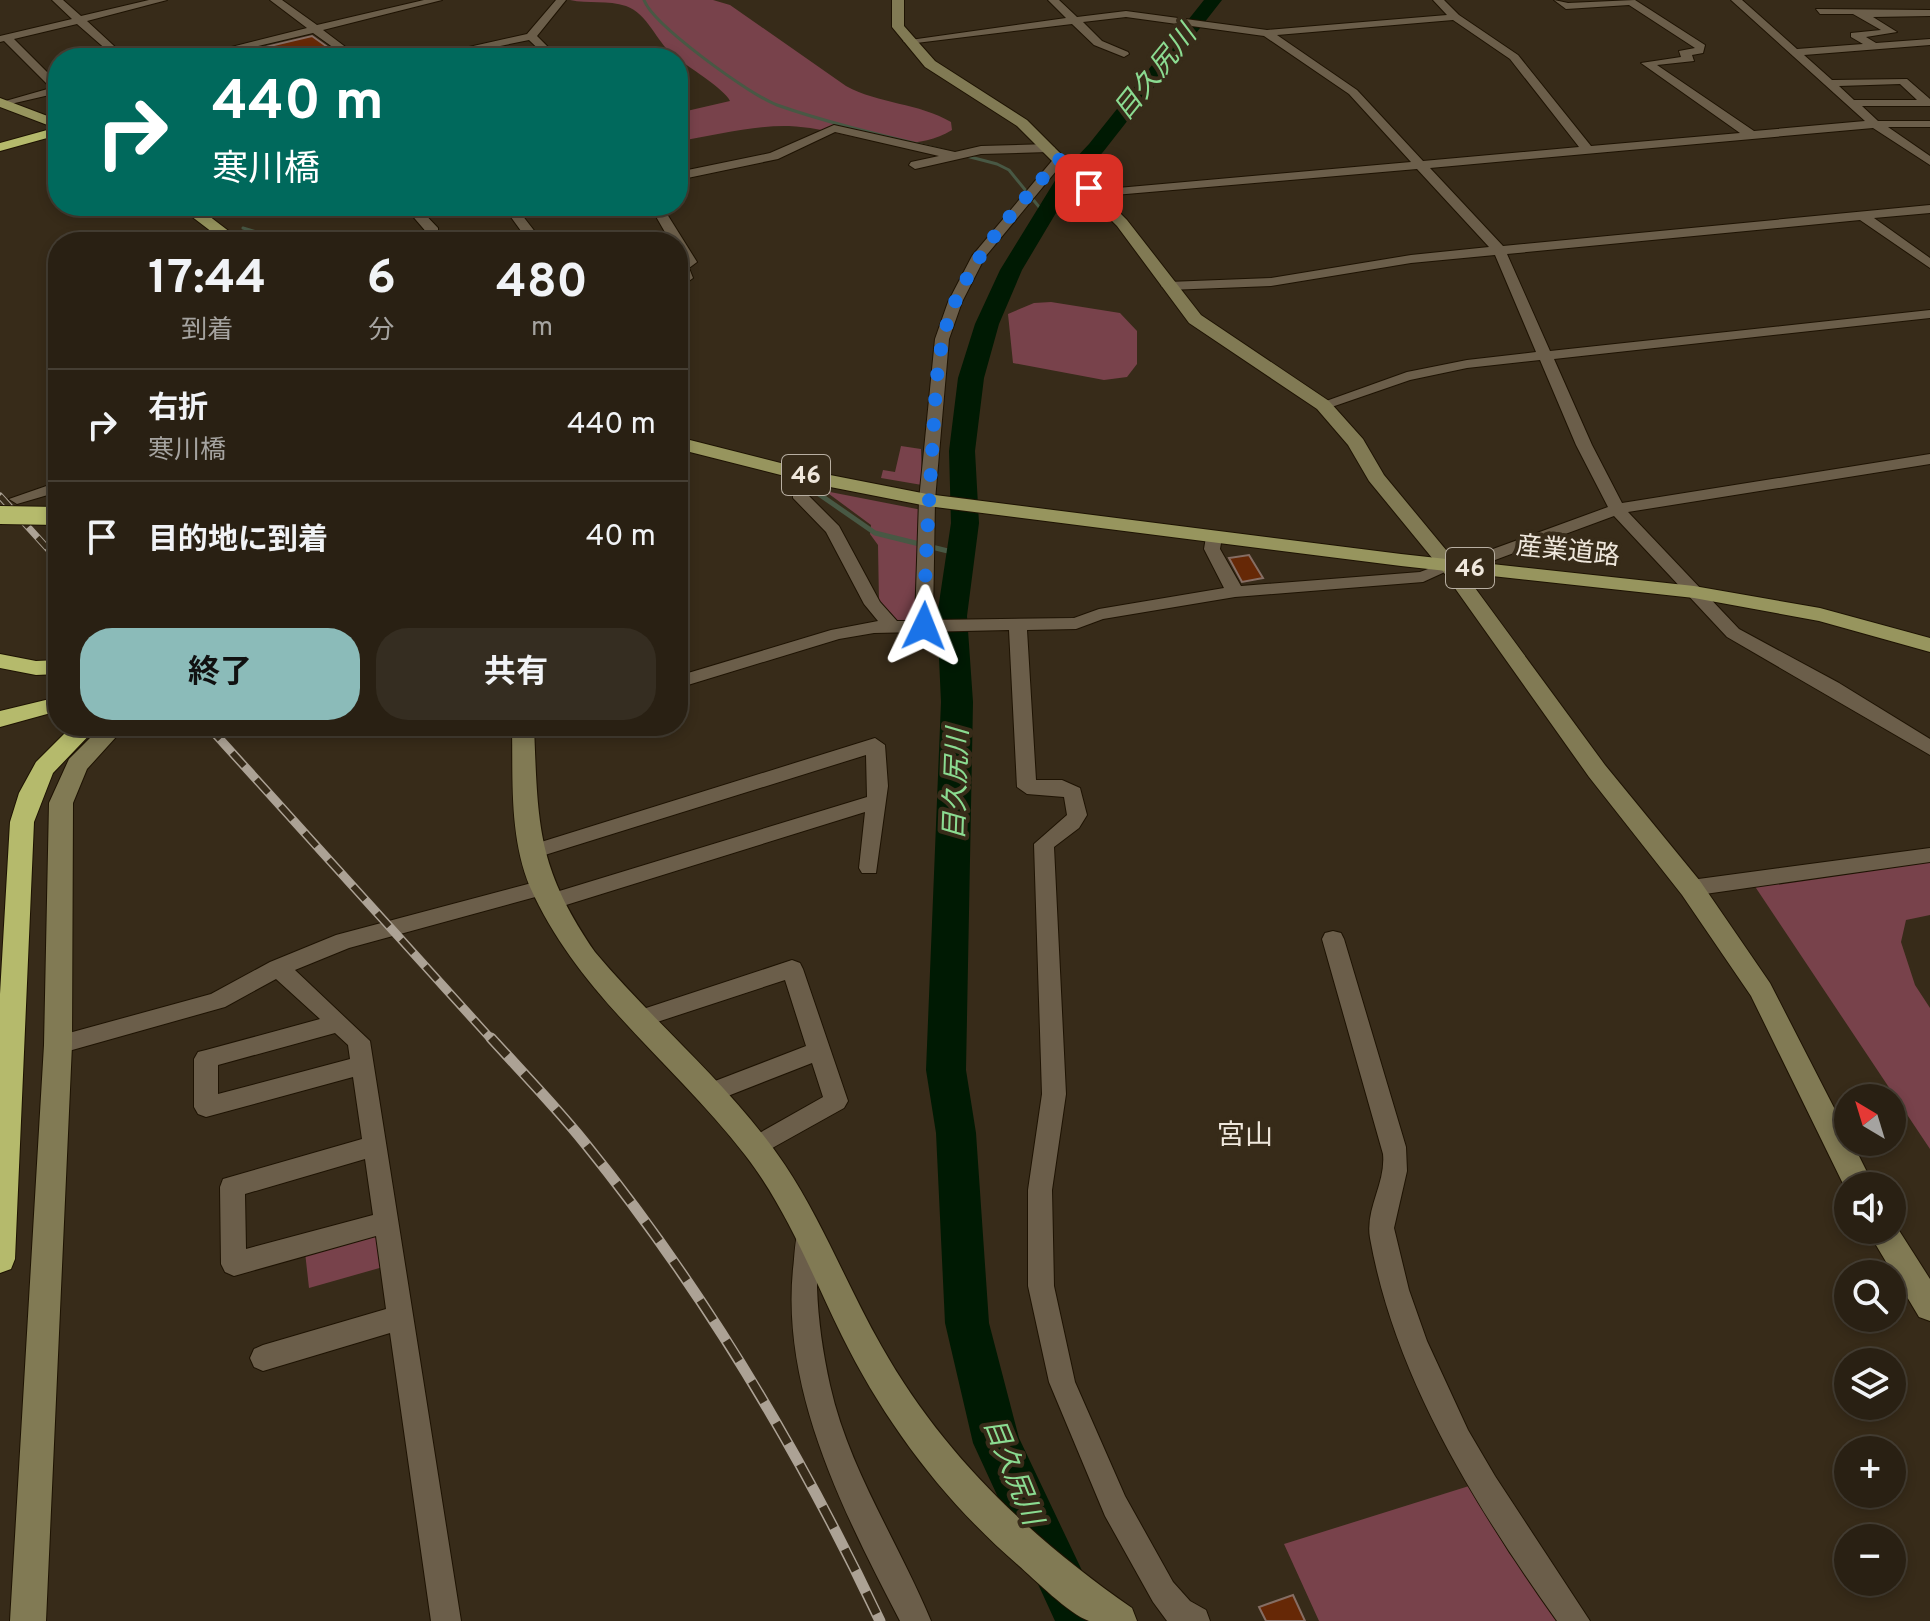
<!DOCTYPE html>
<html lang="ja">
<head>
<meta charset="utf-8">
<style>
	body { margin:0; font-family:Overpass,"Noto Sans JP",sans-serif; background:#352d21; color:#f1f3f6; height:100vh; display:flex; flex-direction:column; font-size:30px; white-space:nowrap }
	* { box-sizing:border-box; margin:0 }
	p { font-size:26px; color:#a5a3a0 }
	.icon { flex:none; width:44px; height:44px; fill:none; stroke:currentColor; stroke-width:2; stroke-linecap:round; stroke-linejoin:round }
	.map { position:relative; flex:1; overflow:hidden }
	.panel { position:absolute; left:48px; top:232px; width:640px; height:504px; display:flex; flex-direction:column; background:#292013; border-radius:32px; box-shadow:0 4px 12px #0003,0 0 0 2px #453e33 }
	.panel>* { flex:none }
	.banner { position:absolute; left:48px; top:48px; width:640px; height:168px; border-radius:32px; box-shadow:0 4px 12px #0003,0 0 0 2px #453e33; background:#00695c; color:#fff; overflow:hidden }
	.needle { width:52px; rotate:322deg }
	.fabs { position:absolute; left:1834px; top:1084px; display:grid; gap:16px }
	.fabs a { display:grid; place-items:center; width:72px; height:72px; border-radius:50%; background:#292013; box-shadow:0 4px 12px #0003,0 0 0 2px #453e33; font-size:40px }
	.pin { position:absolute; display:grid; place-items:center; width:68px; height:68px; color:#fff; margin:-34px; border-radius:16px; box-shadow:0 4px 12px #0006 }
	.me { position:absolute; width:88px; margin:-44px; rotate:2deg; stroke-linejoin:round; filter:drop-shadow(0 0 6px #0008) }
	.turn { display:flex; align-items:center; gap:28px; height:168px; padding:0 32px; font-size:36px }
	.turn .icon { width:104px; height:104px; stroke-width:2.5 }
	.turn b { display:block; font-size:56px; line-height:68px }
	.eta { display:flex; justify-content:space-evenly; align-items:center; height:136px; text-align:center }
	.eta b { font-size:48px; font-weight:700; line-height:56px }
	.primary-button { display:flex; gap:16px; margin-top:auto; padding:16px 32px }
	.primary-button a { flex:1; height:92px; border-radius:32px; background:#8bbbb9; color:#111; font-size:32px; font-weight:700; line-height:92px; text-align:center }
	.primary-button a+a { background:#352d21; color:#f1f3f6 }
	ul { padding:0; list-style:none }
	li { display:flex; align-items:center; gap:24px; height:112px; padding:0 32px; border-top:2px solid #453e33 }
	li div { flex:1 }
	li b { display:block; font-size:30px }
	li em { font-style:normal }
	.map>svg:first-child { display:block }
</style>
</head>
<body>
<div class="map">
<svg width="1930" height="1621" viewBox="0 0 1930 1621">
	<rect width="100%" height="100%" fill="#372b19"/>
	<!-- green -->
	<path fill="#78424b" d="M570,0h143l17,5 116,81c33,18 73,17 105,36l1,8c-52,31 -108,-2 -163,-4 -37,-1 -75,10 -111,15v-28l52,-12c-5,-12 -45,-36 -57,-46 -17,-14 -25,-41 -47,-49 -18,-6 -38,-2 -56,-6z
		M1051,302l69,11 17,18v33l-10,13 -23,3 -91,-17 -5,-49 26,-11z
		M901,446l20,3 1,36 -41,-7 2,-8 12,2z
		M825,491l97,19 -6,112 -21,-1 -16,-18 -1,-58 -8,-11 1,-9z
		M1930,861v54l-24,5 -5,22 14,43 15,23v141l-176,-264z
		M379,1231l4,36 -74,21 -4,-36z
		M1469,1486l40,67 52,68h-242l-35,-77z"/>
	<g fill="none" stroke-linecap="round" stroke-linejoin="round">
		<!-- stream-far1 -->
		<path stroke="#485844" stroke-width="3" d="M644,0c9,25 106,95 133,105 71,25 147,39 220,59l12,6 35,43
			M243,228l47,14"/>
		<!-- stream -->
		<path stroke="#485844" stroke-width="5" d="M813,490l62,43 85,21"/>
		<!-- river -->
		<path fill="#001a03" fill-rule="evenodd" d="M1204,0h18l-119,152 -31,34 -50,84 -23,54 -15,54 -9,73 4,72 -12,93 6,86 -7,368 10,63 13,190 30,115 87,183h-51l-82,-178 -28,-120 -9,-190 -10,-63 15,-368 -4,-86 14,-93 -2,-72 9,-73 17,-54 25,-54 56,-91 33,-35z"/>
	</g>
	<!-- building -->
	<path fill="#662806" stroke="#866e64" stroke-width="2" d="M312,36l31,22h-102l-1,-5z
		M1249,555l14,23 -21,4 -13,-24z
		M1293,1595l12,26h-39l-7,-14z"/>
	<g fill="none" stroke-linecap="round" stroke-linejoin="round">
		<!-- street casing -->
		<g stroke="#1e1303" stroke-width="2">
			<path id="street" d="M52,0h11l18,16 68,-16h18l-80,21 40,37h-11l-39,-34 -63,15 44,44v10l-56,13v-4l49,-14 -47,-47 -4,1v-6l72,-17z
				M270,0h12l35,25 107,-25h18l-119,30 37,28h-12l-35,-25 -106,25h-19l119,-30z
				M556,0h10l-29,36 22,22h-11l-19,-18 -88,18h-21l107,-24z
				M1048,0h11l18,17 49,-6 141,19 180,-15 -14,-15h11l15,15 59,40 73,91 149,-13 -99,-70 40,-6 -2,-6 16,-3 -66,-43 -63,4 -12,-9 14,3 67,-3 70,45 -2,8 -11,2 2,6 -37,4 97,66 111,-10 -134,-121h11l55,49 66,-5 -12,-7v-4l30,-3 -28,-16h-33l-4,-5 114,1v6l-57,1 24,15 -31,5 10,6 54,-4v6l-126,10 28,25 75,-1 23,20v7h-68l16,15h52v6h-42l42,29v9l-57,-37 -443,40 73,78 427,-41v8l-56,5 56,40v10l-70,-48 -353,34 43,97 380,-41v8l-376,41 38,86 30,58 308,-49v10l-302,48 111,117 100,54 91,56v16l-203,-118 -113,-121 -119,44 -7,13h-12l-3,-4 9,-16 126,-46 -32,-62 -36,-85 -73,8 -57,12 -87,30 -8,-5 92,-33 60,-12 69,-8 -41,-97 -84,8 -140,23 -103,4 -7,-4 7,-4 103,-4 140,-23 78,-8 -72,-78 -326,28v-6l4,-1 316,-28 -62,-68 -85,-58 -138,-19 -43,5 19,19 26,11 1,2 -5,3 -30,-12 -22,-21 -164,20 -5,-3 163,-23zM1453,20l57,39 69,88 -156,14 -66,-71 -80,-55zM1900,84l17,16h-63l-15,-14z
				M834,125l121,27 26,-6 68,-2 6,4 -6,4 -68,2 -66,15 -6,-4 2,-3 28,-6 -104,-24 -57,27 -100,21v-8l92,-19z
				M1056,156l10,3 -81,98 -23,45 -13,37 -14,161 -2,120 141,-2 25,-9 125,-21 -20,-39 2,-12 8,-5 8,5 -2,12 21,37 179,-14 29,-11 9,5 -35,16 -188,15 -132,22 -27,10 -49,1 9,150h26l18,8 7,27 -8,13 -25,19 12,247 -14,96 2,96 21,96 50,114 48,86 17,19 16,9 4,11h-43l-14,-19 -48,-86 -56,-134 -21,-96v-96l14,-96 -8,-250 33,-29 -3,-18 -37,-3 -10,-7 -8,-157 -135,3 -35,6 -161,49v-12l153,-46 47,-9 -14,-17 -38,-72 -33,-34v-6h12l34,34 41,76 17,19h18l4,-121 16,-161 13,-37 24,-46z
				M404,206h13l21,22v6h-10z
				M503,206h12l28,36h-14z
				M650,206h12l35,56 -8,6 4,10 -15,11v-25l5,-3 -5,-8v-11h-42l30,-8z
				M58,482v10l-41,12 -8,-5z
				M875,738l10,7 3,41 -12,87h-14l-3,-5 6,-56 -315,98 -7,-2 -4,-6 4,-6 324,-99 -1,-42 -334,104 -10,-7 3,-5z
				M1930,848v14l-239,34 -7,-3 -3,-5 3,-5 7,-3z
				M543,880l7,3 3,5 -3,5 -201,55 -54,22 75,71 91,580h-30l-41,-288 -127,38 -9,-4 -4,-9 4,-9 9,-4 123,-36 -10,-73 -142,40 -9,-4 -4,-8 -1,-77 3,-8 139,-40 -9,-62 -147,40 -8,-3 -4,-7v-48l4,-7 8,-2 114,-31 -44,-40 -51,28 -167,47 -8,-2 -3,-7 3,-7 8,-2 153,-42 59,-32 66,-27zM335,1033l13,12 2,14 -132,35v-29zM365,1159l8,56 -127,34 -1,-55z
				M1333,931l8,2 3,6 62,208 1,24 -13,57 15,62 18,51 41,89 27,46 95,145h-33c-81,-114 -162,-243 -187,-383 -5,-29 16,-55 13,-84l-61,-215 3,-6z
				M792,960l8,3 3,6 45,132 -4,7 -88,49 -9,-3 -3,-7 3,-7 76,-43 -11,-34 -102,40 -8,-3 -4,-7 4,-7 104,-40 -21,-66 -146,48 -8,-3 -3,-6 3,-6z
				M809,1224l9,3c8,18 -1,41 -1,60 1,33 6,66 13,98 19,85 68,156 101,236h-31c-55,-106 -119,-229 -107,-352 2,-14 1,-29 7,-42z"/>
		</g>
		<!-- secondary casing -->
		<g stroke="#1e1303" stroke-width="2">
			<path id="secondary" d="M892,0h12v26l31,35 92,59 100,100 74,95 128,86 34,38 21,36 72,87 149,203 95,116 70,102 78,152v7h4l22,44h-26v8l-97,-198 -69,-101 -93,-118 -147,-207 -73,-89 -21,-36 -31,-36 -128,-86 -72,-97 -100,-100 -92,-59 -33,-40z
				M102,726h24l-39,43 -14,34 -1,242 -26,576h-36l34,-576 5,-242 20,-44z
				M512,726h22c4,100 3,141 61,226 61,73 137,134 190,213 38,57 63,123 97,182 61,108 149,191 250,261l5,13c-14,0 -35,0 -48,0 -20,-7 -55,-42 -71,-56 -74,-64 -133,-142 -176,-229 -30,-61 -55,-127 -97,-181 -70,-91 -167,-160 -215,-268 -21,-50 -17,-108 -18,-161z
				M1893,1221l37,58v42l-11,-4 -52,-87h25z"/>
		</g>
		<!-- primary casing -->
		<g stroke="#1e1303" stroke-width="2">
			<path id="primary" d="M0,98l58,22v9l-58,-22z
				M178,206h18l47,36h-18z
				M678,437l142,36 107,21 474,60 293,32 126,22 110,30v14l-111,-31 -125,-23 -293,-32 -474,-60 -107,-21 -142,-36z"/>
		</g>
		<!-- highway casing -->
		<g stroke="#1e1303" stroke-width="2">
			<path id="highway" d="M58,127v8l-58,16v-8z
				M0,654l36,7 22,-1v14l-22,1 -36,-7z
				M58,697v14l-58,16v-16z
				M72,726h26l-45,47 -19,49 -19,437 -4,10 -11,4v-279l10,-172 9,-29 17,-31z"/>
		</g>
		<!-- street -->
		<use href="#street" fill="#6b5e4a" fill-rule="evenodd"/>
		<!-- secondary -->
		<use href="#secondary" fill="#817a54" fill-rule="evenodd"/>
		<!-- primary -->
		<use href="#primary" fill="#97955e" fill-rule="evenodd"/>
		<!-- highway -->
		<use href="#highway" fill="#b5ba6c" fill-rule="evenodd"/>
		<!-- rail-far2 casing -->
		<g stroke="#aca295" stroke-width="7">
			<path id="rail-far2" d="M0,496l58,64"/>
		</g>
		<!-- rail-far1 casing -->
		<g stroke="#aca295" stroke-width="9">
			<path id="rail-far1" d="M208,726l284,314"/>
		</g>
		<!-- rail casing -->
		<g stroke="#aca295" stroke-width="11">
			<path id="rail" d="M491,1038c31,34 64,68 93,104 119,147 215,308 296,479"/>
		</g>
		<!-- rail-far2 -->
		<use href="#rail-far2" stroke="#372b19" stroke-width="5" stroke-dasharray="14" stroke-linecap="butt"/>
		<!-- rail-far1 -->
		<use href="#rail-far1" stroke="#372b19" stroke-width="6" stroke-dasharray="18" stroke-linecap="butt"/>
		<!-- rail -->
		<use href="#rail" stroke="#372b19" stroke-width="8" stroke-dasharray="24" stroke-linecap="butt"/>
		<!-- highway-bridge casing -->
		<g stroke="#1e1303" stroke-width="20" stroke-linecap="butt">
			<path id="highway-bridge" d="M0,515l58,1"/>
		</g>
		<!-- highway-bridge -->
		<use href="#highway-bridge" stroke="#b5ba6c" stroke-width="18"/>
	</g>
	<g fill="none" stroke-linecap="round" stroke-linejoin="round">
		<!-- route -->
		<path stroke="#1a73e8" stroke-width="14" stroke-dasharray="0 25.2" d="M924,626c1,-64 5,-126 9,-189 3,-46 3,-94 23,-137 24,-54 65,-97 104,-141l29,29"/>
	</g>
	<g text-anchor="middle" stroke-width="8" stroke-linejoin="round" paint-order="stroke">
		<!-- shield labels -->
		<g fill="#372b19" stroke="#b8afa2" stroke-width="2">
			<rect x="782" y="455" width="48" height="40" rx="6"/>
			<rect x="1446" y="548" width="48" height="40" rx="6"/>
		</g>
		<g font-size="24" font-weight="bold" fill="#efe7dc">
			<text x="806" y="483">46</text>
			<text x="1470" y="576">46</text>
		</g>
		<!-- street labels -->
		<g font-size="26" fill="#efe7dc" stroke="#372b19">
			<text transform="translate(1568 550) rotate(6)" y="9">産業道路</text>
		</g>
		<!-- water labels -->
		<g font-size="28" font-style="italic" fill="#8bdb91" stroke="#372b19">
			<text transform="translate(1154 72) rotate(-51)" y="10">目久尻川</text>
			<text transform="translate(955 784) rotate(-88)" y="10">目久尻川</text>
			<text transform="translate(1014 1471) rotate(68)" y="10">目久尻川</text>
		</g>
		<!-- neighbourhood labels -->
		<g font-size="28" fill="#efe7dc" stroke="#372b19">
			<text x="1245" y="1144">宮山</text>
		</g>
	</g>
</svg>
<div class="fabs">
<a><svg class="needle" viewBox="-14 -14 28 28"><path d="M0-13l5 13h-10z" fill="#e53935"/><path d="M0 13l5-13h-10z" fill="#a5a3a0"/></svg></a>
<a><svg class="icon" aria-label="sound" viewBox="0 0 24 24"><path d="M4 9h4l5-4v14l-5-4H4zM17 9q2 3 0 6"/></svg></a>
<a><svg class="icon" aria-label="search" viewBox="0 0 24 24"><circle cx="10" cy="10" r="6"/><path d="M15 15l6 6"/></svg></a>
<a><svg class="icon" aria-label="layers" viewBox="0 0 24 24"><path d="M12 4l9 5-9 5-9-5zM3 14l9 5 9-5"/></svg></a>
<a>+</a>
<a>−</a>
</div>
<div class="pin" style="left:1089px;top:188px;background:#d93025"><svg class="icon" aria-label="arrive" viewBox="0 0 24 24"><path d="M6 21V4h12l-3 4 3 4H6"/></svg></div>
<svg class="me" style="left:924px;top:626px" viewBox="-20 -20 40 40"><path d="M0-17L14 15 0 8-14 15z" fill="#1a73e8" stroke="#fff" stroke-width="4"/></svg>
<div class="banner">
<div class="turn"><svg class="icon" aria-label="right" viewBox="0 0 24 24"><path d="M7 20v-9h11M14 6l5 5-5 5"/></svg><div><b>440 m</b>寒川橋</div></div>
</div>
<section class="panel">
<div class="eta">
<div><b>17:44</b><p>到着</p></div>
<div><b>6</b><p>分</p></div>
<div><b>480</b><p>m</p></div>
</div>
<ul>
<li><svg class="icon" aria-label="right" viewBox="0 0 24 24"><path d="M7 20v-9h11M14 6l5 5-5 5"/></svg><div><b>右折</b><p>寒川橋</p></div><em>440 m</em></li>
<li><svg class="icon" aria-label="arrive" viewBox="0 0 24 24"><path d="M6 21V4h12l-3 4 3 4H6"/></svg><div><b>目的地に到着</b></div><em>40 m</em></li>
</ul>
<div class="primary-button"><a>終了</a><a>共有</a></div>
</section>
</div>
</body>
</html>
